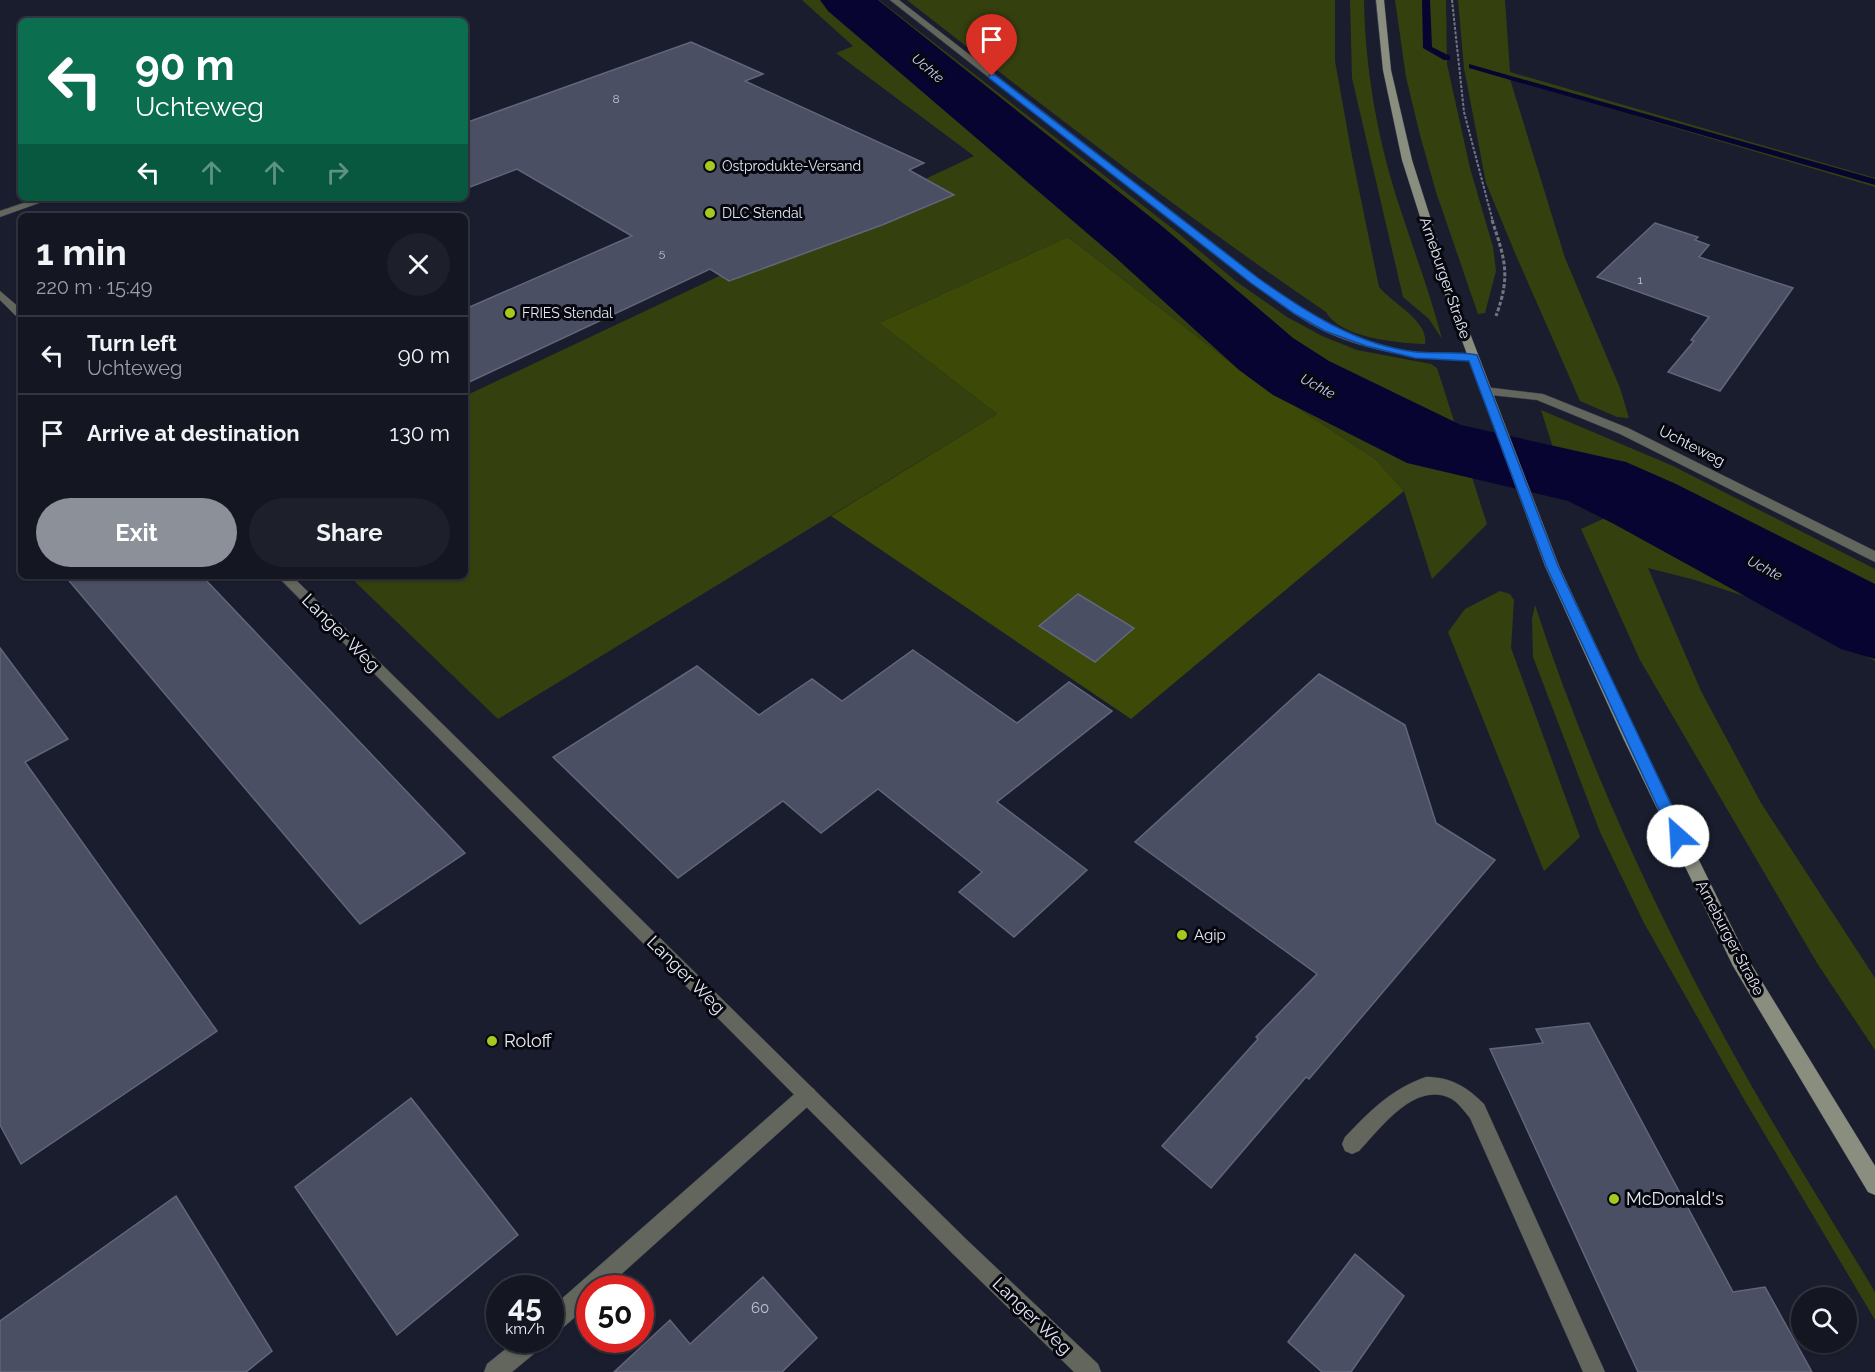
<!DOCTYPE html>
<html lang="en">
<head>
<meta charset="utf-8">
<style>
	body { margin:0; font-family:Raleway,sans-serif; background:#1d1f2a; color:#f1f3f6; height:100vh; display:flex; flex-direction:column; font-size:22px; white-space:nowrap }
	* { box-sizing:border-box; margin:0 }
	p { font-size:20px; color:#9d9fa5 }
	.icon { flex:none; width:33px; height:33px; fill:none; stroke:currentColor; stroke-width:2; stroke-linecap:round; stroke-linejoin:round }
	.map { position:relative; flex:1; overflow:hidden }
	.sheet { position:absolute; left:18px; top:213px; width:450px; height:366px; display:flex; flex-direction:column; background:#141622; border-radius:9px; box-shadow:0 2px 4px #0004,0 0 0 2px #333540 }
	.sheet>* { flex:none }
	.hud { position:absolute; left:18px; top:18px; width:450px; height:183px; border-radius:9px; box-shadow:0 2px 4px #0004,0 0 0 2px #333540; background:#0b6e4f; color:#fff; overflow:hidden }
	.buttons { position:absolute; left:1791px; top:1287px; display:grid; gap:12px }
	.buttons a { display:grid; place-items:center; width:66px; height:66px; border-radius:50%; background:#141622; box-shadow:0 2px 4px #0004,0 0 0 2px #333540; font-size:30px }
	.speed { position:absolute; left:486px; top:1275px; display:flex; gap:12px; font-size:30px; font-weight:700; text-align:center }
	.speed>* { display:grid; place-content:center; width:78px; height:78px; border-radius:50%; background:#141622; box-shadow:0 2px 4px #0004,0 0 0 2px #333540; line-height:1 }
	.speed small { font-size:15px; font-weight:400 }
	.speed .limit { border:9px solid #d22; background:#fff; color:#111 }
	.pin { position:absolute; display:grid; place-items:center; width:51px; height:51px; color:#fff; margin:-62px -26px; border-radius:50% 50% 50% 0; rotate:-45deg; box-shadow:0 0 6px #0007 }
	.pin .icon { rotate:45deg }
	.me { position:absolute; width:66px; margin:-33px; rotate:334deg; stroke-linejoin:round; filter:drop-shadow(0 0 4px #0008) }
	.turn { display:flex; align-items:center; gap:21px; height:126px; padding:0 18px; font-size:27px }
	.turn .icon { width:78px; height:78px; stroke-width:2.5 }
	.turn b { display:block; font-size:42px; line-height:51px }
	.lanes { display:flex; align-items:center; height:57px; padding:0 18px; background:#0003; justify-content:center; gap:30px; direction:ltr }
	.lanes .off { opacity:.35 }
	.round { display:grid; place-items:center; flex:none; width:63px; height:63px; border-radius:32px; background:#1d1f2a }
	.headline { display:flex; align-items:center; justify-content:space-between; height:102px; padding:0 18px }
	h1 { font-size:36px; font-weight:700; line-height:45px }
	.cta { display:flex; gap:12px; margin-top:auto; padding:12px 18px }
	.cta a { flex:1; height:69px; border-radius:36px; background:#8c9099; color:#fff; font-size:24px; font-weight:700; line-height:69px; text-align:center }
	.cta a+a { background:#1d1f2a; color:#f1f3f6 }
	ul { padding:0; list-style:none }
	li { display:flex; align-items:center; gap:18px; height:78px; padding:0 18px; border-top:2px solid #333540 }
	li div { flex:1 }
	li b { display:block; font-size:22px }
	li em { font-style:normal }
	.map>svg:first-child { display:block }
</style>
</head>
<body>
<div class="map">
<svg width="1875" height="1372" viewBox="0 0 1875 1372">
	<rect width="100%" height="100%" fill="#1a1d2e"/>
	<!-- green -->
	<path fill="#35400f" d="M802,0h77l294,229 64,53 50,35 35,19 35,14 74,14 6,4 50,156 -55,55 -28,-88 -29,-32 -132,-87 -175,-135 -189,86 118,91 -499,305 -149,-143h116v-180l509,-240 -138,-103 17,-7z
		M907,0h428v61l17,95 27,131c14,17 50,34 46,57 -27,-1 -85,-6 -99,-32 -144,-98 -282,-205 -419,-312z
		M1350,0h14c1,67 13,136 33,199 15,47 33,93 45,140l-13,-20 -26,-22 -51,-219z
		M1395,0h51l1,64 23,104 23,79 3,24 -11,42 -7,1 -42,-122 -16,-57 -14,-58z
		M1458,0h47l5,72 365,106v9l-365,-108 55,179 55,130 9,30 -12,-1 -37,-16 -65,-148 -29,-70 -22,-115z
		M1541,410l132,56 202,103v92l-103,-56 -77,-25 -47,-12 53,123 60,112 114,175v72l-58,-87 -177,-303 -59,-131 22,-10 8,-12 -44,-16z
		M1500,591l10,3 4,6 -3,48 69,189 -36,34 -96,-239 17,-23z
		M1535,605c45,139 108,279 177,409 50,95 108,186 163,278v28l-130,-219 -101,-178 -44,-91 -67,-175 -1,-38z"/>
	<!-- forest -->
	<path fill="#3c4907" d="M1068,237l175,135 132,87 29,32 -273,228 -300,-203 166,-102 -118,-91z"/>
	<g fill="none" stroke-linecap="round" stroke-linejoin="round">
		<!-- stream -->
		<path fill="#080432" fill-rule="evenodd" d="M1422,0h8l2,47 18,9v4h-6l-21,-12z
			M1469,64l406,115v6l-406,-117z"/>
		<!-- river -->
		<path fill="#080432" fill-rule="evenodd" d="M820,0h58l285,227 130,111 36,23 132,64 165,37 50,22 199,100v75l-34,-10 -227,-125 -46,-23 -161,-38 -134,-68 -34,-25 -124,-113 -287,-246z"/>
	</g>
	<!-- building -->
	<path fill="#4b4f63" stroke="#61667b" stroke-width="1.5" d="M691,42l72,32 -18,7 179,82 -15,7 45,25 -72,30 -153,56 -19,-12 -245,115v-75l167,-73 -115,-67 -52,20v-66z
		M1655,223l43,14 -3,3 14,5 -10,12 94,31 -73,103 -52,-19 26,-31 -3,-1 18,-23 -112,-40z
		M65,576h137l263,277 -105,71z
		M1078,594l56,34 -39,34 -56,-36z
		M0,648l68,91 -43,23 192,269 -196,133 -21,-39z
		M913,650l104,73 52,-41 43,29 -115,91 90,68 -73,67 -55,-45 23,-20 -104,-83 -57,44 -38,-32 -105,77 -125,-121 144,-91 62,49 53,-36 30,22z
		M1319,674l86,51 31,98 59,37 -186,219 -3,-2 -95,111 -49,-42 96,-107 -2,-2 61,-63 -182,-132z
		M1589,1023l144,269 32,-5 47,85h-174l-148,-323 53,-6 -7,-14z
		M411,1098l107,137 -121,100 -102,-148z
		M176,1196l96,155 -26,21h-246v-51z
		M1355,1254l49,42 -53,76h-29l-34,-30z
		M763,1277l54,61 -35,34h-168l56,-52 20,24z"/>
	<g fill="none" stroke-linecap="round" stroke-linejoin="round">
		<!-- service casing -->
		<g stroke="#36394a" stroke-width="1">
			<path id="service" d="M38,198h15l-53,19v-6z
				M1485,387l58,7 85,34 247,123v11l-255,-128 -83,-34 -56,-6v-6z
				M1426,1077c25,0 41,10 58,27l121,268h-22l-113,-254c-6,-7 -12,-16 -20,-20 -36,-17 -70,31 -91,53l-7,3 -7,-3 -3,-7 3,-7c25,-26 46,-48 81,-60z
				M807,1086l7,3 3,6 -3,6 -208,187h-16v16l-32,28 -8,3v-26l250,-220z
				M517,1340h27l-3,8 -29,24h-28l3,-8z"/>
		</g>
		<!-- minor casing -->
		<g stroke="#36394a" stroke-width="1">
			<path id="minor" d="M890,0h9l359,278c48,34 99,67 159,74 18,2 37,2 56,3l6,3 -6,3c-51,-2 -102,-8 -149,-30 -27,-13 -50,-32 -74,-49z
				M0,291l21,18v9l-4,-1 -17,-17z
				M277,576h15l674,663 132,125 3,8h-27l-122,-119z"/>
		</g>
		<!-- secondary casing -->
		<g stroke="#36394a" stroke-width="1">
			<path id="secondary" d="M1376,0h8l7,70 21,90 41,129 106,277 81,174 105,214 130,212v29l-7,-3 -135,-226 -109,-226 -79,-174 -102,-277 -41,-129 -19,-90z"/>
		</g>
		<!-- path-far1 -->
		<path stroke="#727584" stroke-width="2" stroke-dasharray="3 1.5" stroke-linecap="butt" d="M1452,0l12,112 29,110"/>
		<!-- path -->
		<path stroke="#727584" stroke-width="3" stroke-dasharray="4 2" stroke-linecap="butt" d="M1492,220c13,40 19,55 4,96"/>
		<!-- service -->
		<use href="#service" fill="#63665c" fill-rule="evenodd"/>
		<!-- minor -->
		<use href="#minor" fill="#63665c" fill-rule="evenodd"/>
		<!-- secondary -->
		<use href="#secondary" fill="#8a8e7f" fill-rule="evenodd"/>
	</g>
	<!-- route -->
	<path fill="#1a73e8" stroke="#114b97" stroke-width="1.5" d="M989,75h6l263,203c48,34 98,67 158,74 20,2 41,-1 61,3l81,211 128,270 -3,4h-10l-2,-4 -125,-270 -77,-205 -54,-3 -49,-12 -41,-15 -30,-17 -44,-31 -262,-205z"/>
	<!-- markers -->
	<g fill="#a7c81f" stroke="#07080f" stroke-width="2">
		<circle cx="710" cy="166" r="6"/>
		<circle cx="710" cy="213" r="6"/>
		<circle cx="510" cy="313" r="6"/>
		<circle cx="1182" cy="935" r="6"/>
		<circle cx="492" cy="1041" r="6"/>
		<circle cx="1614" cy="1199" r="6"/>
	</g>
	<g text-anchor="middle" stroke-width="6" stroke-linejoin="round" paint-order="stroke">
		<!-- number labels -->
		<g font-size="12" fill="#bec2d0">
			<text x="616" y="103">8</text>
			<text x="662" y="257">5</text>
			<text x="1640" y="284">1</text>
		</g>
		<!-- far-water labels -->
		<g font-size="14" font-style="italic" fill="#cad2f3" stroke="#07080f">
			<text transform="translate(928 68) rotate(40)" y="5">Uchte</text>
			<text transform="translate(1318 386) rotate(28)" y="5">Uchte</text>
			<text transform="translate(1765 568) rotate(27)" y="5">Uchte</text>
		</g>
		<!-- far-poi labels -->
		<g font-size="14" fill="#e5e8f4" stroke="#07080f" text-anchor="start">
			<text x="722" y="171">Ostprodukte-Versand</text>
			<text x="722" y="218">DLC Stendal</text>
			<text x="522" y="318">FRIES Stendal</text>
		</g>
		<!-- street labels -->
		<g font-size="15" fill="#e5e8f4" stroke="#07080f">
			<text transform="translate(1445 278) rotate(71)" y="5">Arneburger Straße</text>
			<text transform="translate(1692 446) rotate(27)" y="5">Uchteweg</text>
			<text transform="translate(1730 938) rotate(62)" y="5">Arneburger Straße</text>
		</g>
		<!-- poi labels -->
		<g font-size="15" fill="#e5e8f4" stroke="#07080f" text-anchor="start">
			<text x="1194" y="940">Agip</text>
		</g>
		<!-- near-number labels -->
		<g font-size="15" fill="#bec2d0">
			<text x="760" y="1313">60</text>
		</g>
		<!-- near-street labels -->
		<g font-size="18" fill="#e5e8f4" stroke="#07080f">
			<text transform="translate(341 633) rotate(45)" y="6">Langer Weg</text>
			<text transform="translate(686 975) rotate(45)" y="6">Langer Weg</text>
			<text transform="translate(1032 1316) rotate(44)" y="6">Langer Weg</text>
		</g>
		<!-- near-poi labels -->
		<g font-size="18" fill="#e5e8f4" stroke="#07080f" text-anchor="start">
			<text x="504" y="1047">Roloff</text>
			<text x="1626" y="1205">McDonald's</text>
		</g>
	</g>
</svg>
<div class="buttons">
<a><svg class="icon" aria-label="search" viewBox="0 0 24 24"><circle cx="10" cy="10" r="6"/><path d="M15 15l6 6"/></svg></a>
</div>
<div class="speed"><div>45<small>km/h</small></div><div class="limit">50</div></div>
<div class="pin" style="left:992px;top:76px;background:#d93025"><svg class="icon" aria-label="arrive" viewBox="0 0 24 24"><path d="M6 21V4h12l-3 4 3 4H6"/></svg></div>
<svg class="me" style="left:1678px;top:836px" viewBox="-20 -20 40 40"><circle r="19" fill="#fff"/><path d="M0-13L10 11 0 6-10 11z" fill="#1a73e8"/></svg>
<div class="hud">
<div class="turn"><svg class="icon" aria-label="left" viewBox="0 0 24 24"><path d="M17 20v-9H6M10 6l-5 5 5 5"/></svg><div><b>90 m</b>Uchteweg</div></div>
<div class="lanes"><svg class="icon" aria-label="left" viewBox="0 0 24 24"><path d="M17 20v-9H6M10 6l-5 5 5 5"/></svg><svg class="icon off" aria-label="ahead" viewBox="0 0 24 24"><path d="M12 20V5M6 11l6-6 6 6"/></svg><svg class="icon off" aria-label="ahead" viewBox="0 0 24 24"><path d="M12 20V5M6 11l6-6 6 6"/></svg><svg class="icon off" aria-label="right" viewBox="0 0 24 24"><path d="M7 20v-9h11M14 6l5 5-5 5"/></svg></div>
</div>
<section class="sheet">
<div class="headline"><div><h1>1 min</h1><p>220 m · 15:49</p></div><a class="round"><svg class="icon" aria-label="close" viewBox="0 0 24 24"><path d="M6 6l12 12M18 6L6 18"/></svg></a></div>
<ul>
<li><svg class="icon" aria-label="left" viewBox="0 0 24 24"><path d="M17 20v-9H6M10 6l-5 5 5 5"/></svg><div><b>Turn left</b><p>Uchteweg</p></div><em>90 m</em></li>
<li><svg class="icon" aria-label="arrive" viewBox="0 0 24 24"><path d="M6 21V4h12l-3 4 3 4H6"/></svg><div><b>Arrive at destination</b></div><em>130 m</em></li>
</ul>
<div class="cta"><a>Exit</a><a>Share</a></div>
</section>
</div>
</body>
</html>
